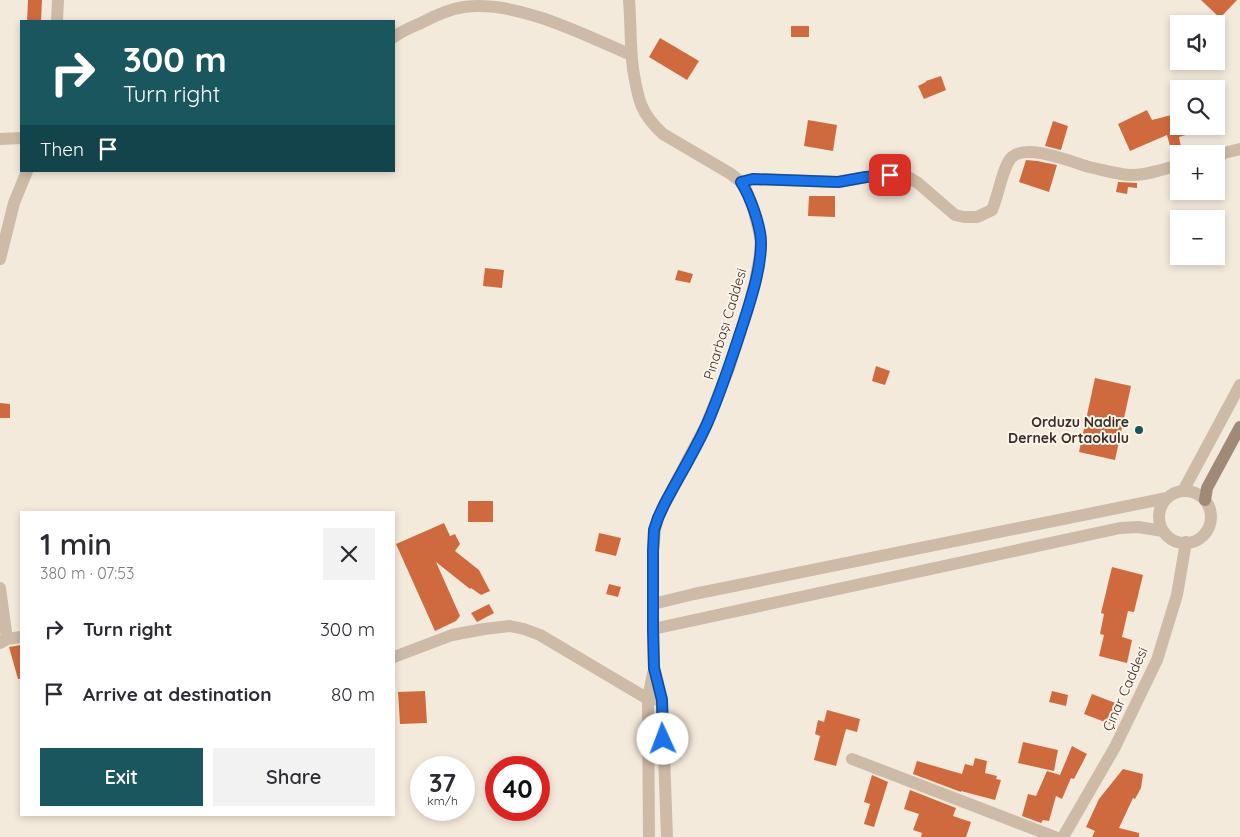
<!DOCTYPE html>
<html lang="en">
<head>
<meta charset="utf-8">
<style>
	body { margin:0; font-family:Quicksand,sans-serif; background:#f2f2f3; color:#2b2b33; height:100vh; display:flex; flex-direction:column; font-size:19px; white-space:nowrap }
	* { box-sizing:border-box; margin:0 }
	p { font-size:16px; color:#7c7c81 }
	.icon { flex:none; width:28px; height:28px; fill:none; stroke:currentColor; stroke-width:2; stroke-linecap:round; stroke-linejoin:round }
	.map { position:relative; flex:1; overflow:hidden }
	.side { position:absolute; left:20px; top:511px; width:375px; height:305px; display:flex; flex-direction:column; background:#fff; border-radius:0px; box-shadow:0 2px 8px #0003 }
	.side>* { flex:none }
	.banner { position:absolute; left:20px; top:20px; width:375px; height:152px; border-radius:0px; box-shadow:0 2px 8px #0003; background:#1a565e; color:#fff; overflow:hidden }
	.controls { position:absolute; left:1170px; top:15px; display:grid; gap:10px }
	.controls a { display:grid; place-items:center; width:55px; height:55px; border-radius:0px; background:#fff; box-shadow:0 2px 8px #0003; font-size:25px }
	.speed { position:absolute; left:410px; top:756px; display:flex; gap:10px; font-size:25px; font-weight:700; text-align:center }
	.speed>* { display:grid; place-content:center; width:65px; height:65px; border-radius:50%; background:#fff; box-shadow:0 2px 8px #0003; line-height:1 }
	.speed small { font-size:12px; font-weight:400 }
	.speed .limit { border:8px solid #d22; background:#fff; color:#111 }
	.pin { position:absolute; display:grid; place-items:center; width:42px; height:42px; color:#fff; margin:-21px; border-radius:10px; box-shadow:0 2px 8px #0006 }
	.me { position:absolute; width:55px; margin:-28px; rotate:358deg; stroke-linejoin:round; filter:drop-shadow(0 0 4px #0008) }
	.turn { display:flex; align-items:center; gap:18px; height:105px; padding:0 20px; font-size:22px }
	.turn .icon { width:65px; height:65px; stroke-width:2.5 }
	.turn b { display:block; font-size:35px; line-height:42px }
	.then { display:flex; align-items:center; height:48px; padding:0 20px; background:#0003; gap:10px; font-size:19px }
	.round { display:grid; place-items:center; flex:none; width:52px; height:52px; border-radius:0px; background:#f2f2f3 }
	.summary { display:flex; align-items:center; justify-content:space-between; height:85px; padding:0 20px }
	h1 { font-size:30px; font-weight:600; line-height:38px }
	.action { display:flex; gap:10px; margin-top:auto; padding:10px 20px }
	.action a { flex:1; height:58px; border-radius:0px; background:#1a565e; color:#fff; font-size:20px; font-weight:600; line-height:58px; text-align:center }
	.action a+a { background:#f2f2f3; color:#2b2b33 }
	ul { padding:0; list-style:none }
	li { display:flex; align-items:center; gap:15px; height:65px; padding:0 20px }
	li div { flex:1 }
	li b { display:block; font-size:19px }
	li em { font-style:normal }
	.map>svg:first-child { display:block }
</style>
</head>
<body>
<div class="map">
<svg width="1240" height="837" viewBox="0 0 1240 837">
	<rect width="100%" height="100%" fill="#f4eadc"/>
	<!-- building -->
	<path fill="#cf6a3f" d="M28,0h14l-1,21h-14z
		M1201,0h36l-17,18z
		M791,26h18v11h-18z
		M660,38l39,23 -12,19 -38,-23z
		M941,76l5,14 -22,9 -6,-13 8,-4v-1z
		M1147,110l5,10 27,-7v13h26v3l-26,8 2,10 -10,3 -4,-15 -37,16 -12,-27z
		M808,120l29,5 -4,26 -29,-5z
		M1053,121l15,5 -7,24 -16,-4z
		M1026,160l11,1 20,4 -8,27 -30,-10z
		M1118,182l19,1v5l-9,-1 -1,7 -11,-2z
		M809,196h26v21l-27,-1z
		M485,268l19,2 -2,18 -19,-2z
		M678,270l15,4 -3,9 -15,-3z
		M876,366l14,5 -5,14 -13,-4z
		M1095,378l36,8 -16,74 -36,-8z
		M0,403l10,1v14h-10z
		M468,501h25v21h-25z
		M444,523l6,13 5,-2 5,10 -5,7 24,19 11,21 -9,4 -10,-7 -1,1 -34,-27 24,54 -4,5 -21,10 -39,-87z
		M599,533l22,5 -5,18 -21,-5z
		M1112,567l31,8 -9,37 -6,-1 -6,26 10,3 -5,23 -28,-7 5,-21 -4,-1 4,-20 -3,-1z
		M609,584l12,3 -3,10 -12,-3z
		M489,604l5,9 -17,9 -6,-9z
		M21,645v34h-3l-9,-32z
		M425,691l2,32 -27,1 -2,-32z
		M1052,691l16,4 -2,11 -17,-4z
		M1092,694l26,10 -8,20 -26,-10z
		M827,710l33,9 -3,13 -11,-3 -10,37 -22,-6 6,-24 -5,-2 3,-14 6,2z
		M1023,742l35,8 -4,21 -36,-8z
		M1072,746l15,8 -13,25 -3,-1 -9,21 -6,-3 -7,25 -6,-1 -2,3 -19,-7 6,-22 8,2 11,-25 13,4z
		M975,758l12,3 -2,12 12,3 -1,3 5,1 -6,20 -34,-9v1l-48,-18 4,-13 45,13 3,-10 8,2z
		M1123,769l20,5 -2,14 -6,11 -2,-1 -14,30 20,5v4h-47l3,-6 -9,-4 13,-28z
		M872,775l16,7 -14,45 -10,-3 6,-20 -6,-2z
		M910,790l46,18 -3,8 18,6 -5,15h-45l1,-4 -9,-3 6,-16 -15,-5z"/>
	<g fill="none" stroke-linecap="round" stroke-linejoin="round">
		<!-- minor -->
		<path stroke="#cdbba7" stroke-width="12" d="M57,21l1,-21
			M394,37c8,-6 18,-10 27,-14 13,-7 28,-14 43,-16 53,-7 119,27 167,48
			M0,139l21,-1
			M1216,155l24,-6
			M741,182l12,-3 86,3 27,-5 24,-2 18,2 10,6 37,32 9,2h13l15,-7c6,-13 11,-45 20,-53 15,-14 60,5 77,10 14,3 27,7 41,8 15,1 34,-6 49,-10
			M0,259l14,-56 13,-32
			M0,588l7,51
			M852,759l203,78"/>
		<!-- tertiary -->
		<path stroke="#cdbba7" stroke-width="12" d="M629,0c2,23 1,46 4,69 5,30 7,44 30,65l68,40 10,8 6,10 6,15 8,33 -1,14 -5,28 -8,30 -18,56 -23,57 -42,80 -6,13 -3,12 -2,21v78l1,39 8,32 5,137
			M1183,491l57,-106
			M1159 517a26 26 0 1 1 52 0a26 26 0 1 1-52 0Z
			M653,604l41,-10 473,-96
			M653,629l467,-101 18,-1 25,4
			M0,643l7,-4 14,-2
			M394,657l58,-22 32,-6 26,-3 14,3 16,6 108,64 14,1
			M649,837l-1,-138 5,-26
			M1063,837l52,-90 42,-87 20,-65 9,-53"/>
		<!-- secondary -->
		<path stroke="#a18978" stroke-width="12" d="M1205,500l2,-12 33,-61"/>
	</g>
	<g fill="none" stroke-linecap="round" stroke-linejoin="round">
		<!-- route casing -->
		<g stroke="#114b97" stroke-width="12">
			<path id="route" d="M663,739l-1,-39 -8,-32 -1,-39v-78l1,-21 4,-12 6,-13c14,-27 31,-54 43,-81 14,-32 25,-66 36,-100 8,-25 18,-55 18,-81 0,-17 -11,-47 -20,-61l12,-3 85,3 28,-5 24,-2"/>
		</g>
		<!-- route -->
		<use href="#route" stroke="#1a73e8" stroke-width="9"/>
	</g>
	<!-- markers -->
	<circle fill="#1a565e" stroke="#fbf4e9" stroke-width="2" cx="1139" cy="430" r="5"/>
	<g text-anchor="middle" stroke-width="4" stroke-linejoin="round" paint-order="stroke">
		<!-- street labels -->
		<g font-size="14" fill="#392e28" stroke="#fbf4e9">
			<text transform="translate(725 324) rotate(-73)" y="5">Pınarbaşı Caddesi</text>
			<text transform="translate(1125 689) rotate(-66)" y="5">Çınar Caddesi</text>
		</g>
		<!-- poi labels -->
		<g font-size="14" font-weight="bold" fill="#392e28" stroke="#fbf4e9" text-anchor="end">
			<text x="1129" y="427">Orduzu Nadire<tspan x="1129" dy="16">Dernek Ortaokulu</tspan></text>
		</g>
	</g>
</svg>
<div class="controls">
<a><svg class="icon" aria-label="sound" viewBox="0 0 24 24"><path d="M4 9h4l5-4v14l-5-4H4zM17 9q2 3 0 6"/></svg></a>
<a><svg class="icon" aria-label="search" viewBox="0 0 24 24"><circle cx="10" cy="10" r="6"/><path d="M15 15l6 6"/></svg></a>
<a>+</a>
<a>−</a>
</div>
<div class="speed"><div>37<small>km/h</small></div><div class="limit">40</div></div>
<div class="pin" style="left:890px;top:175px;background:#d93025"><svg class="icon" aria-label="arrive" viewBox="0 0 24 24"><path d="M6 21V4h12l-3 4 3 4H6"/></svg></div>
<svg class="me" style="left:663px;top:739px" viewBox="-20 -20 40 40"><circle r="19" fill="#fff"/><path d="M0-13L10 11 0 6-10 11z" fill="#1a73e8"/></svg>
<div class="banner">
<div class="turn"><svg class="icon" aria-label="right" viewBox="0 0 24 24"><path d="M7 20v-9h11M14 6l5 5-5 5"/></svg><div><b>300 m</b>Turn right</div></div>
<div class="then">Then<svg class="icon" aria-label="arrive" viewBox="0 0 24 24"><path d="M6 21V4h12l-3 4 3 4H6"/></svg></div>
</div>
<section class="side">
<div class="summary"><div><h1>1 min</h1><p>380 m · 07:53</p></div><a class="round"><svg class="icon" aria-label="close" viewBox="0 0 24 24"><path d="M6 6l12 12M18 6L6 18"/></svg></a></div>
<ul>
<li><svg class="icon" aria-label="right" viewBox="0 0 24 24"><path d="M7 20v-9h11M14 6l5 5-5 5"/></svg><div><b>Turn right</b></div><em>300 m</em></li>
<li><svg class="icon" aria-label="arrive" viewBox="0 0 24 24"><path d="M6 21V4h12l-3 4 3 4H6"/></svg><div><b>Arrive at destination</b></div><em>80 m</em></li>
</ul>
<div class="action"><a>Exit</a><a>Share</a></div>
</section>
</div>
</body>
</html>
